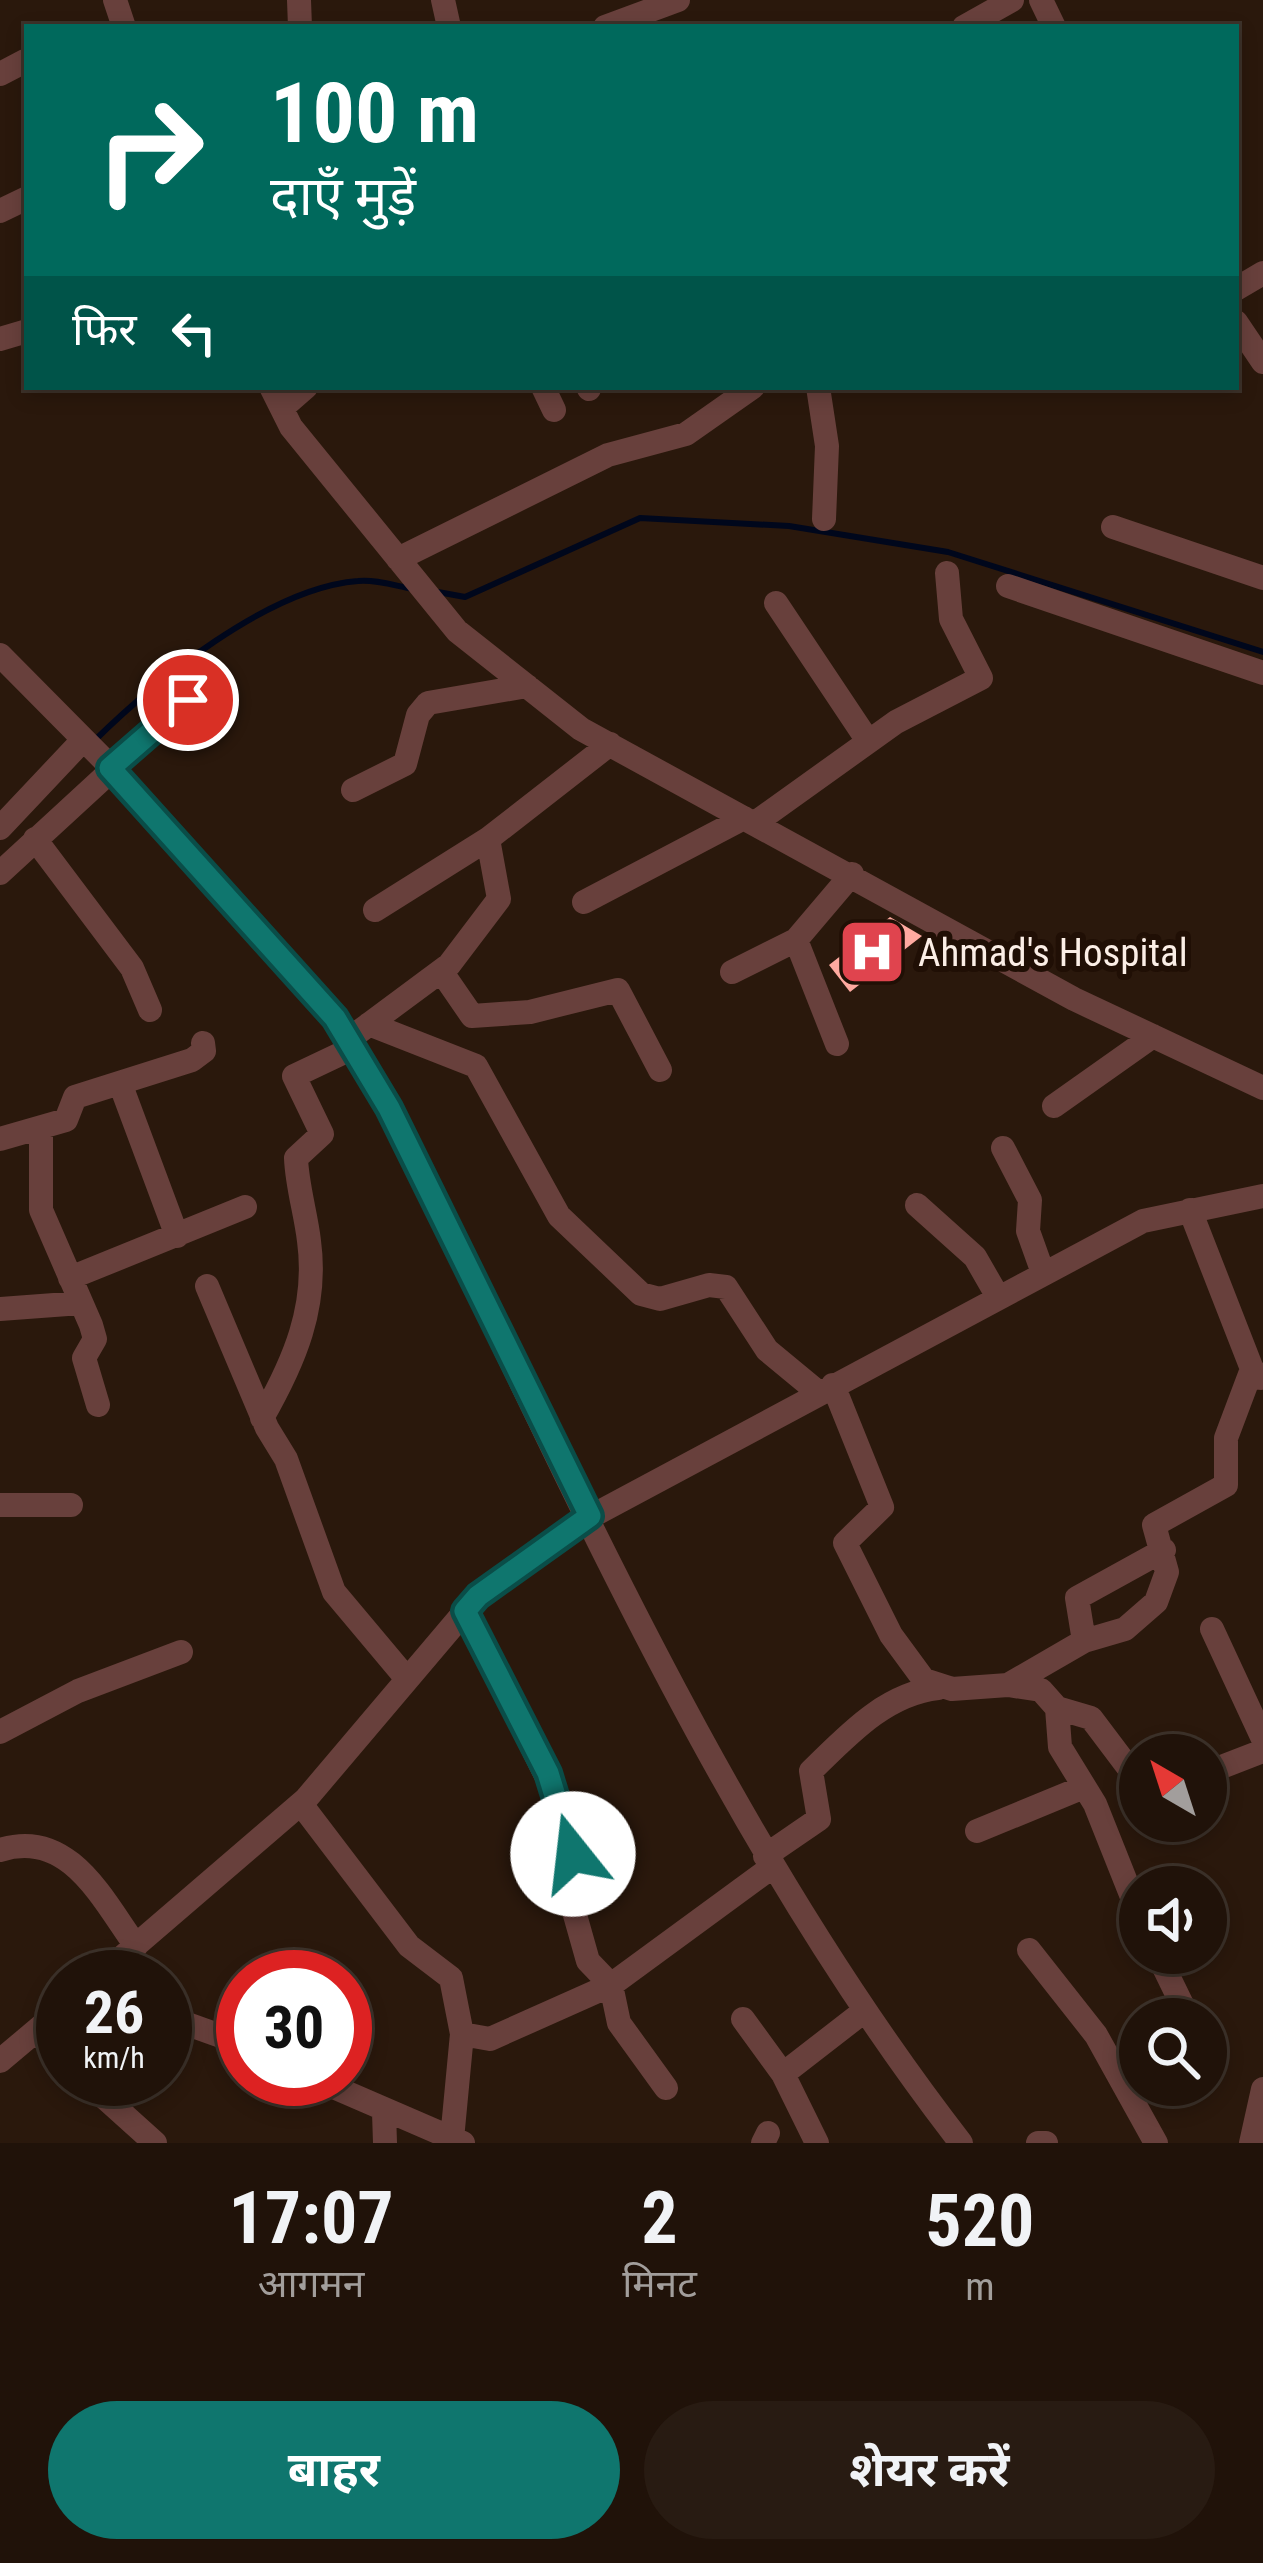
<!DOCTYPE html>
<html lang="hi">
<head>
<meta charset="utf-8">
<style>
	body { margin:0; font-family:"Roboto Condensed","Noto Sans Devanagari",sans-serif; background:#281b12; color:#f1f3f6; height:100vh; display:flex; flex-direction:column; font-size:45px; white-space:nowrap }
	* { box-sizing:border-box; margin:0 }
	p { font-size:39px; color:#a29e9c }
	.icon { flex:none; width:66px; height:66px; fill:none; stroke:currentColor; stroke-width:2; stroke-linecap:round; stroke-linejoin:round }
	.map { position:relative; height:2143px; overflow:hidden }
	.panel { display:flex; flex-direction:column; background:#201209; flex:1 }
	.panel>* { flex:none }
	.banner { position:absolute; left:24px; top:24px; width:1215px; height:366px; border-radius:0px; box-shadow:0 6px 18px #0003,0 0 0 3px #3d322a; background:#00695c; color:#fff; overflow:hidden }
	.needle { width:78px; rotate:321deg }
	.controls { position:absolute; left:1119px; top:1734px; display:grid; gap:24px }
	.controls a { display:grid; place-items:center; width:108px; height:108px; border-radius:50%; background:#201209; box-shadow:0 6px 18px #0003,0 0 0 3px #3d322a; font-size:60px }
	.speed { position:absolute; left:36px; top:1950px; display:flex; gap:24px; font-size:60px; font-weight:700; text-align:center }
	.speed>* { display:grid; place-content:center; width:156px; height:156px; border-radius:50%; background:#201209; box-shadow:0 6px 18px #0003,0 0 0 3px #3d322a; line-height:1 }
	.speed small { font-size:30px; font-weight:400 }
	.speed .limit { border:18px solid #d22; background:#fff; color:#111 }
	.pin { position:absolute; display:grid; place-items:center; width:102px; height:102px; color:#fff; margin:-51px; border:6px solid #fff; border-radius:50%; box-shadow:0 3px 12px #0007 }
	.me { position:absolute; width:132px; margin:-66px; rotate:344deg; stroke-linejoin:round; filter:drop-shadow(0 0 9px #0008) }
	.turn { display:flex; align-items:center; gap:42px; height:252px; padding:0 48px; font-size:54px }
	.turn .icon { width:156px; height:156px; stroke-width:2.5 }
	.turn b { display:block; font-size:84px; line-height:102px }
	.then { display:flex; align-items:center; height:114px; padding:0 48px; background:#0003; gap:24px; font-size:45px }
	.eta { display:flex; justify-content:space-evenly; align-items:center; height:204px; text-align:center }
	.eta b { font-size:72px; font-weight:700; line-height:84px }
	.cta { display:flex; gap:24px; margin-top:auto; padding:24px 48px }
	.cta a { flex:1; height:138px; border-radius:72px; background:#0f766e; color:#fff; font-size:48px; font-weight:700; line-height:138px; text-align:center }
	.cta a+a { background:#281b12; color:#f1f3f6 }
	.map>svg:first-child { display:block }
</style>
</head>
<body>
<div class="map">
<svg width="1263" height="2143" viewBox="0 0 1263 2143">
	<rect width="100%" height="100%" fill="#2a180c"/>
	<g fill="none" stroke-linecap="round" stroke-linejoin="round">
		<!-- stream -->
		<path stroke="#00071c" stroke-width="6" d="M438,592l27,5 175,-79 149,8 159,26 315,100
			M93,742c62,-61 175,-154 265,-161 17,-2 38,5 55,8"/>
	</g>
	<!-- building -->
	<path fill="#ffaaa0" d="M890,917l32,19 -72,56 -21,-27z"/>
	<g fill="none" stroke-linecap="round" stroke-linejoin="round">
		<!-- minor -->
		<path stroke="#68403c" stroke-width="24" d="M115,0l9,27
			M299,0l1,27
			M443,0l6,27
			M1041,0l13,27
			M605,27l73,-27
			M964,27l48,-27
			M0,74l25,-13
			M0,211l27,-13
			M1236,289l27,-16
			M1236,322l27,40
			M0,339l27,-8
			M271,387l20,40 166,204 124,98 493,270 189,89
			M543,387l11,23
			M588,387l1,2
			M818,387l9,59 -3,73
			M282,408l24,-21
			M1113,527l150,51
			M398,559l210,-104 78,-21 67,-47
			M1008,586l255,87
			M776,603l92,138
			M0,655l106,107 229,256 54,90c173,353 330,723 572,1035
			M353,790l52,-26 13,-49 10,-12 99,-17
			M755,823l141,-101 85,-44 -30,-59 -4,-46
			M0,828l83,-88
			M35,839l97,129 18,42
			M0,873l188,-173
			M584,902l160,-84
			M375,910l113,-71
			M796,940l41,104
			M441,971l31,45 58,-4 88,-22 42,80
			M732,972l64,-32 56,-66
			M369,1024l107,42 83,150 82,78 19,5 49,-14 17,2 41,63 52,43
			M360,1031l89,-66 50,-66 -11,-60 122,-95
			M120,1083l57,153
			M1054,1106l99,-70
			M41,1129v81l50,115 4,14 -11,19 14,47
			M0,1139l66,-19 9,-23 117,-37 12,-9 -1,-8
			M1003,1148l27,52 -2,31 15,42
			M917,1205l58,52 23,40
			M1190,1210l62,159 9,9
			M70,1278l175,-71
			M207,1286l60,142 19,31 48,133 73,87
			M0,1309l81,-6
			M833,1385l49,122 -37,36 46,92 33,45 28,9 56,-4 33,5 16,18 34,10 49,65
			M262,1418c32,-56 56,-111 47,-177 -3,-27 -12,-55 -13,-83l26,-24 -28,-58 59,-28
			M0,1505h71
			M465,1611l91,185 17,49 -9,31 24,85 23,24 8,38 47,65
			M1212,1629l51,110
			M1084,1641l-7,-43 87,-48
			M1008,1685l76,-44 41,-12 31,-27 11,-30 -13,-47 72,-40v-47l26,-69
			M1057,1708l3,39 35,57 45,113
			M0,1732l78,-41 103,-39
			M1206,1773l57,-22
			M301,1804l108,142 42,32 11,56 -10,105
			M977,1831l107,-44
			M0,1850c69,-22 102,49 136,96
			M765,1856l54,-37 -8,-48c37,-36 74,-77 127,-83
			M1029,1950l67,85 60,108
			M1157,1953l32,66
			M99,1977l207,-178 172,-203 112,-79 553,-296 120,-25
			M165,2016l78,28
			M743,2019l40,55 34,69
			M36,2031l27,27
			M462,2034l28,5 121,-54 161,-118
			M0,2061l63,-53
			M783,2074l80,-62
			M84,2079l71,64
			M315,2079l148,64
			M384,2112l1,31
			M763,2143l5,-10
			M1038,2143h8
			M1251,2143l12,-54"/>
	</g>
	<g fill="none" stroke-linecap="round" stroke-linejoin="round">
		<!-- route casing -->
		<g stroke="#0a4d48" stroke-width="30">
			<path id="route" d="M188,700l-78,68 225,250 54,90 201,408 -112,80 -13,15 83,162 25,81"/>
		</g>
		<!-- route -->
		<use href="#route" stroke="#0f766e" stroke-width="21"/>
	</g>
	<!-- icons -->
	<defs>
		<g id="hospital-square" transform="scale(3.45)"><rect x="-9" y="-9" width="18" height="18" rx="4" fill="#e0444e" stroke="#200f05"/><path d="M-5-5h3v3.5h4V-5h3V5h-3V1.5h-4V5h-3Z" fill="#fff"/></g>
	</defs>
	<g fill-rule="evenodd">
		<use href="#hospital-square" x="872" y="952"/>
	</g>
	<g text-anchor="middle" stroke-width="12" stroke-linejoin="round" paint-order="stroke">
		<!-- poi labels -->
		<g font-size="39" fill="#fbeee6" stroke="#200f05" text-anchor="start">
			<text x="918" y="966">Ahmad's Hospital</text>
		</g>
	</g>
</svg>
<div class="controls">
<a><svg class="needle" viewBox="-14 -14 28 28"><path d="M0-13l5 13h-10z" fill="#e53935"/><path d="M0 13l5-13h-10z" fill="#a29e9c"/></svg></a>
<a><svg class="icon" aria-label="sound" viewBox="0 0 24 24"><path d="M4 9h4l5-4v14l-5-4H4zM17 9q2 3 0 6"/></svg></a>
<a><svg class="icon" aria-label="search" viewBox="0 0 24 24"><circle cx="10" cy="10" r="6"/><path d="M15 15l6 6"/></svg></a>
</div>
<div class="speed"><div>26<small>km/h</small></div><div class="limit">30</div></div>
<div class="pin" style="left:188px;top:700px;background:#d93025"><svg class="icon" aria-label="arrive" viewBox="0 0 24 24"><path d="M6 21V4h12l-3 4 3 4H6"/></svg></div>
<svg class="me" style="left:573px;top:1854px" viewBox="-20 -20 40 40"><circle r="19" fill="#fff"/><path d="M0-13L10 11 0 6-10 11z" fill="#0f766e"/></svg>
<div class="banner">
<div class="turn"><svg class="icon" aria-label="right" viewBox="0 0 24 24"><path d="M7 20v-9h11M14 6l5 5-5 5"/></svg><div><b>100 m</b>दाएँ मुड़ें</div></div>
<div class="then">फिर<svg class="icon" aria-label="left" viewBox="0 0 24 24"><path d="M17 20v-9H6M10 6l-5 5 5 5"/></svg></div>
</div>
</div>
<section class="panel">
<div class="eta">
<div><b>17:07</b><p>आगमन</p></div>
<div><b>2</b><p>मिनट</p></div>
<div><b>520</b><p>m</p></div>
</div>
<div class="cta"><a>बाहर</a><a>शेयर करें</a></div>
</section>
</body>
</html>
